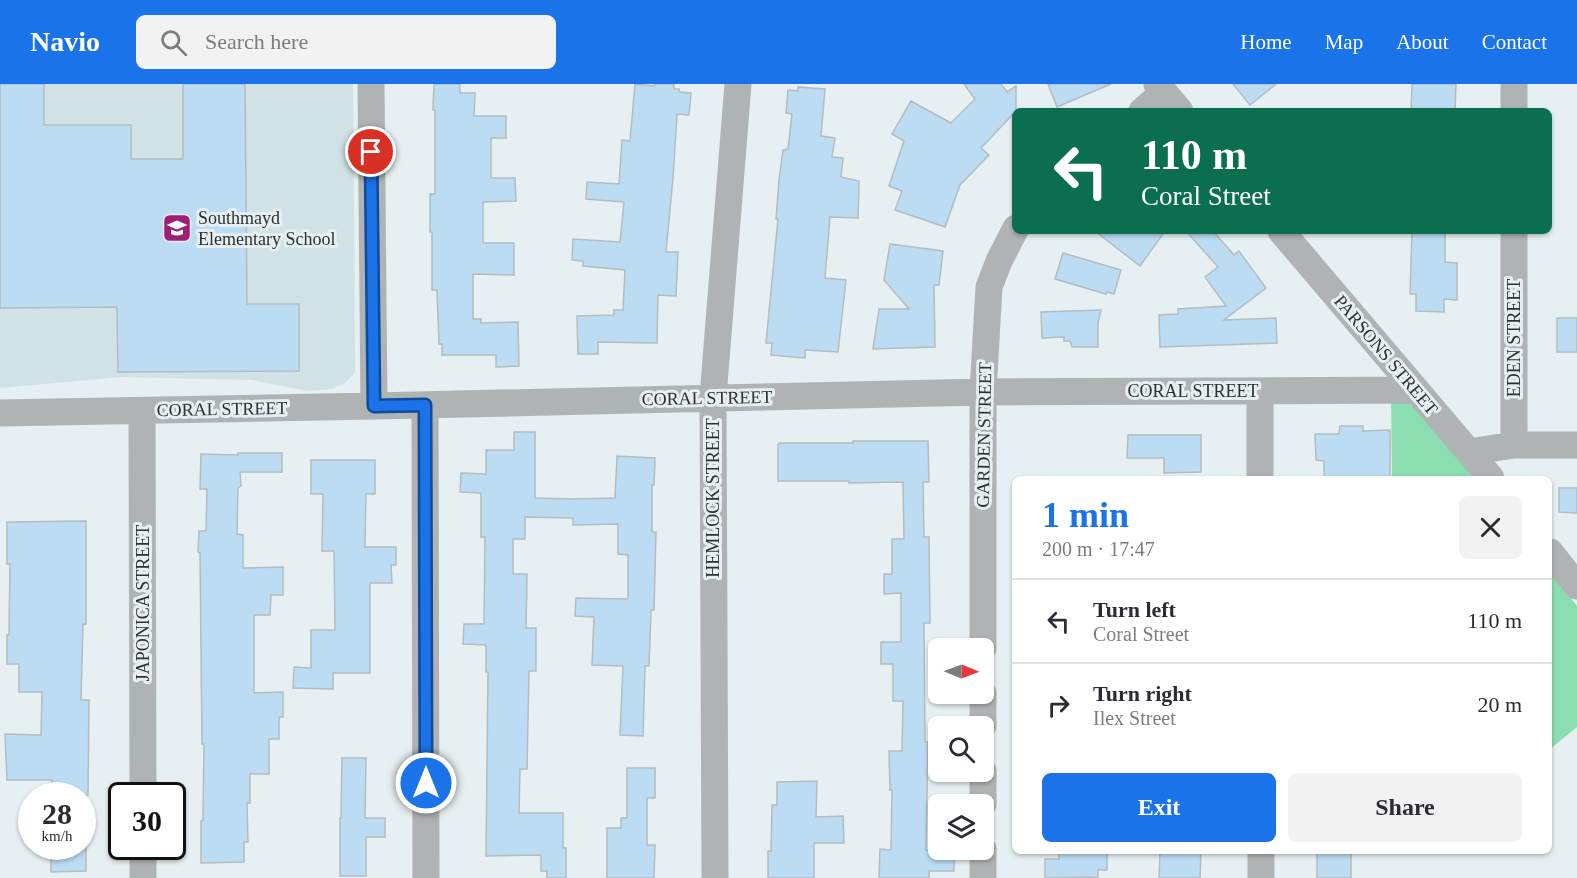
<!DOCTYPE html>
<html lang="en">
<head>
<meta charset="utf-8">
<style>
	body { margin:0; font-family:"Times New Roman",serif; background:#f2f2f3; color:#2b2b33; height:100vh; display:flex; flex-direction:column; font-size:22px; white-space:nowrap }
	* { box-sizing:border-box; margin:0 }
	p { font-size:20px; color:#7c7c81 }
	.icon { flex:none; width:33px; height:33px; fill:none; stroke:currentColor; stroke-width:2; stroke-linecap:round; stroke-linejoin:round }
	.map { position:relative; flex:1; overflow:hidden }
	.side { position:absolute; left:1012px; top:392px; width:540px; height:378px; display:flex; flex-direction:column; background:#fff; border-radius:9px; box-shadow:0 2px 4px #0004 }
	.side>* { flex:none }
	.guide { position:absolute; left:1012px; top:24px; width:540px; height:126px; border-radius:9px; box-shadow:0 2px 4px #0004; background:#0b6e4f; color:#fff; overflow:hidden }
	.needle { width:39px; rotate:91deg }
	.fabs { position:absolute; left:928px; top:554px; display:grid; gap:12px }
	.fabs a { display:grid; place-items:center; width:66px; height:66px; border-radius:9px; background:#fff; box-shadow:0 2px 4px #0004; font-size:30px }
	.speed { position:absolute; left:18px; top:698px; display:flex; gap:12px; font-size:30px; font-weight:700; text-align:center }
	.speed>* { display:grid; place-content:center; width:78px; height:78px; border-radius:50%; background:#fff; box-shadow:0 2px 4px #0004; line-height:1 }
	.speed small { font-size:15px; font-weight:400 }
	.speed .limit { border:3px solid #111; border-radius:9px; background:#fff; color:#111 }
	.pin { position:absolute; display:grid; place-items:center; width:51px; height:51px; color:#fff; margin:-26px; border:3px solid #fff; border-radius:50%; box-shadow:0 2px 6px #0007 }
	.me { position:absolute; width:66px; margin:-33px; rotate:0deg; stroke-linejoin:round; filter:drop-shadow(0 0 4px #0008) }
	.turn { display:flex; align-items:center; gap:21px; height:126px; padding:0 30px; font-size:27px }
	.turn .icon { width:78px; height:78px; stroke-width:2.5 }
	.turn b { display:block; font-size:42px; line-height:51px }
	.round { display:grid; place-items:center; flex:none; width:63px; height:63px; border-radius:9px; background:#f2f2f3 }
	.head { display:flex; align-items:center; justify-content:space-between; height:102px; padding:0 30px }
	h1 { font-size:36px; font-weight:600; line-height:45px; color:#1a73e8 }
	.button { display:flex; gap:12px; margin-top:auto; padding:12px 30px }
	.button a { flex:1; height:69px; border-radius:9px; background:#1a73e8; color:#fff; font-size:24px; font-weight:600; line-height:69px; text-align:center }
	.button a+a { background:#f2f2f3; color:#2b2b33 }
	ul { padding:0; list-style:none }
	li { display:flex; align-items:center; gap:18px; height:84px; padding:0 30px; border-top:2px solid #e1e1e2 }
	li div { flex:1 }
	li b { display:block; font-size:22px }
	li em { font-style:normal }
	header { display:flex; align-items:center; gap:36px; box-sizing:border-box; height:84px; padding:0 30px; background:#1a73e8; color:#fff }
	header strong { font-size:28px }
	nav { display:flex; gap:33px; margin-inline-start:auto; font-size:21px }
	.search { width:420px; height:54px; background:#f2f2f3; display:flex; align-items:center; gap:15px; box-sizing:border-box; padding:0 21px; border-radius:9px; color:#7c7c81; font-size:22px }
	.map>svg:first-child { display:block }
</style>
</head>
<body>
<header>
<strong>Navio</strong>
<div class="search"><svg class="icon" aria-label="search" viewBox="0 0 24 24"><circle cx="10" cy="10" r="6"/><path d="M15 15l6 6"/></svg>Search here</div>
<nav><a>Home</a><a>Map</a><a>About</a><a>Contact</a></nav>
</header>
<div class="map">
<svg width="1577" height="794" viewBox="0 0 1577 794">
	<rect width="100%" height="100%" fill="#e6eff1"/>
	<!-- built -->
	<path fill="#d0e2e6" d="M0,0h353l2,288 -9,10 -14,7 -24,2 -56,-11 -131,-3 -121,11z"/>
	<!-- green -->
	<path fill="#8adeb0" d="M1391,311l23,10 60,73h-82z
		M1550,488l27,34v121l-27,22z"/>
	<!-- building -->
	<path fill="#bbdcf3" stroke="#b5bcc0" stroke-width="1.5" d="M0,0h44v41h87v34h52v-75h62l2,220h52v67l-181,1 -1,-65 -117,1z
		M434,0h26v9h15l-1,23h32v22h-15v40h24l1,23 -33,1v41h31v32l-41,-1v45h8v4l37,-1 1,44 -23,1v-12h-54v-11h-3l-2,-54h-5v-58h-2v-38h5v-84h-2z
		M635,0l19,2 1,-2h19v5h5v3l12,1 -2,22 -12,-1 -4,64 -7,74h12l-2,44 -18,-1 -1,48 -59,-1v12h-20l-1,-38 37,-1v-5h9l2,-40 -42,-4v-5l-11,-1 1,-21 47,3 4,-40 -38,-3 1,-17 32,2 3,-44 8,1z
		M964,0h37l6,8 9,-6v25l-35,37 8,7 -29,30 -15,42 -50,-17 7,-19 -13,-5 15,-45 -12,-7 19,-33 40,22 24,-24z
		M1048,0h63l-54,23z
		M1233,0h43l-26,21z
		M1412,0h44l-1,27h-44z
		M798,3l27,2 -4,47 14,2 -3,19 11,1 -2,19 18,4 -1,37 -28,-1 -5,61 21,2 -8,72 -33,-2v8l-34,-3 1,-12h-6l12,-124h-2l3,-39 4,-30 5,-1 4,-35 -6,-1 2,-23 10,1z
		M1095,147h70l-25,35z
		M1186,147h27l21,24 5,-4 27,37 -42,32 52,-2 1,25 -117,4 -1,-32 19,-1v-5l48,-3 -21,-29 13,-10z
		M1412,147h33v31l12,1v37l-13,-1v13l-28,-1v-17h-6z
		M890,160l53,7 -4,34h-5l1,62 -62,2 6,-40h30l-25,-29z
		M1063,169l58,17 -7,24 -7,-2 -1,2 -51,-15z
		M1101,226l-3,13v24h-26l-2,-6h-6v-4l-22,1 -1,-26z
		M1557,234h20v34h-20z
		M1340,342h23v5l27,-1v48h-66v-17l-8,-1 -1,-26h24z
		M514,348h21v66l38,1 42,-1 2,-42 38,2 -1,27h-2v47h4l-2,78h-3l-2,56h-4l-2,70 -23,-1 3,-69 -31,-1 2,-48 -19,-1 1,-18 52,1v-44l-10,-1v-30l-45,1v-7l-48,-1v22h-12v35h14l-1,54h10v43h-7l-2,98h-7l-1,44h44v35h3v30h-19v-7h-6v-16l-55,1 2,-184h-2v-27l-23,-1 1,-20h20l1,-87h-4v-44l-21,-1 1,-19 25,1v-24h28z
		M1128,351h73v37l-37,1v-15h-37z
		M853,357h75l1,41h-6l1,55h5l1,86h-6l1,119h3l-2,108h28v21h-25v7h-50l1,-29 11,1 1,-60h-2l-1,-39h13l1,-50h-10v-37h-12v-22h20v-49l-17,1v-20h8v-35h12l-1,-57 -54,1v-2h-71v-37l2,-1h73z
		M238,369h44v19h-42l1,14 -3,2 -1,46 6,1v33l40,-1v28h-12l-1,20h-16v78l29,-1v25h-4v22h-10v35h-19v29h-3l1,39h-4v20l-43,1v-42l2,-1 1,-76h-2l-2,-191 -2,-1 1,-21h7l1,-42h-7l1,-35 37,1z
		M311,376h64v34h-9l-1,53h31v18h-5l1,18h-22v90h-37v16l-40,-1 1,-21 17,1v-38h24l-1,-79h-12l1,-57h-12z
		M1559,404h18v25l-18,-1z
		M86,437v103h-3l-2,76h8l-1,95h-36v-15h-45l-2,-46 36,1 1,-43h-23v-28h-12v-29h2l1,-71h-3v-42z
		M342,674h24l-1,60h20v19h-19v39h-26v-58h1z
		M627,684h28v30h-8v47h8l-1,33h-47v-50h14v-10h6z
		M817,697l-1,36 27,-1 1,27h-30v35h-46v-27h3l1,-46h5v-23z
		M51,762h35v25l-35,1z
		M1059,766h48v20h-9v7l-53,1v-19h14z
		M1171,766h30l-1,28h-41l1,-26h11z
		M1317,766h34v28h-34z"/>
	<g fill="none" stroke-linecap="round" stroke-linejoin="round">
		<!-- street -->
		<path stroke="#afb3b3" stroke-width="27" d="M371,0l3,322
			M1157,0l23,27
			M1142,27l22,-19
			M1514,27v-27
			M1281,147l210,247
			M1260,307v87
			M425,321l1,473
			M142,327l1,384
			M0,329l374,-7 609,-14 432,-2
			M1514,361v-214
			M1469,368l45,-7h63
			M1550,468l27,34
			M983,564v-256l6,-105 10,-26 17,-33
			M983,609v33
			M983,687v33
			M143,762v32
			M983,765v29
			M1261,766v28
			M715,794l-2,-481 25,-313"/>
	</g>
	<g fill="none" stroke-linecap="round" stroke-linejoin="round">
		<!-- route casing -->
		<g stroke="#114b97" stroke-width="15">
			<path id="route" d="M371,68l3,254 51,-1 1,378"/>
		</g>
		<!-- route -->
		<use href="#route" stroke="#1a73e8" stroke-width="10"/>
	</g>
	<!-- icons -->
	<defs>
		<g id="school-square" transform="scale(1.5)"><rect x="-9" y="-9" width="18" height="18" rx="4" fill="#9d2076" stroke="#e6eff1"/><path d="M0-5L7-2L0 1L-7-2ZM-4 1L0 2.5L4 1V4Q0 6-4 4Z" fill="#fff"/></g>
	</defs>
	<g fill-rule="evenodd">
		<use href="#school-square" x="177" y="144"/>
	</g>
	<g text-anchor="middle" stroke-width="6" stroke-linejoin="round" paint-order="stroke">
		<!-- poi labels -->
		<g font-size="18" fill="#2e3132" stroke="#e6eff1" text-anchor="start">
			<text x="198" y="140">Southmayd<tspan x="198" dy="21">Elementary School</tspan></text>
		</g>
		<!-- street labels -->
		<g font-size="18" fill="#2e3132" stroke="#e6eff1">
			<text transform="translate(1514 254) rotate(-90)" y="6">EDEN STREET</text>
			<text transform="translate(1386 271) rotate(50)" y="6">PARSONS STREET</text>
			<text x="1193" y="313">CORAL STREET</text>
			<text transform="translate(707 314) rotate(-1)" y="6">CORAL STREET</text>
			<text transform="translate(222 325) rotate(-1)" y="6">CORAL STREET</text>
			<text transform="translate(984 351) rotate(-89)" y="6">GARDEN STREET</text>
			<text transform="translate(713 414) rotate(-90)" y="6">HEMLOCK STREET</text>
			<text transform="translate(143 519) rotate(-90)" y="6">JAPONICA STREET</text>
		</g>
	</g>
</svg>
<div class="fabs">
<a><svg class="needle" viewBox="-14 -14 28 28"><path d="M0-13l5 13h-10z" fill="#e53935"/><path d="M0 13l5-13h-10z" fill="#7c7c81"/></svg></a>
<a><svg class="icon" aria-label="search" viewBox="0 0 24 24"><circle cx="10" cy="10" r="6"/><path d="M15 15l6 6"/></svg></a>
<a><svg class="icon" aria-label="layers" viewBox="0 0 24 24"><path d="M12 4l9 5-9 5-9-5zM3 14l9 5 9-5"/></svg></a>
</div>
<div class="speed"><div>28<small>km/h</small></div><div class="limit">30</div></div>
<div class="pin" style="left:371px;top:68px;background:#d93025"><svg class="icon" aria-label="arrive" viewBox="0 0 24 24"><path d="M6 21V4h12l-3 4 3 4H6"/></svg></div>
<svg class="me" style="left:426px;top:699px" viewBox="-20 -20 40 40"><circle r="17" fill="#1a73e8" stroke="#fff" stroke-width="3"/><path d="M0-11L8 9 0 5-8 9z" fill="#fff"/></svg>
<div class="guide">
<div class="turn"><svg class="icon" aria-label="left" viewBox="0 0 24 24"><path d="M17 20v-9H6M10 6l-5 5 5 5"/></svg><div><b>110 m</b>Coral Street</div></div>
</div>
<section class="side">
<div class="head"><div><h1>1 min</h1><p>200 m · 17:47</p></div><a class="round"><svg class="icon" aria-label="close" viewBox="0 0 24 24"><path d="M6 6l12 12M18 6L6 18"/></svg></a></div>
<ul>
<li><svg class="icon" aria-label="left" viewBox="0 0 24 24"><path d="M17 20v-9H6M10 6l-5 5 5 5"/></svg><div><b>Turn left</b><p>Coral Street</p></div><em>110 m</em></li>
<li><svg class="icon" aria-label="right" viewBox="0 0 24 24"><path d="M7 20v-9h11M14 6l5 5-5 5"/></svg><div><b>Turn right</b><p>Ilex Street</p></div><em>20 m</em></li>
</ul>
<div class="button"><a>Exit</a><a>Share</a></div>
</section>
</div>
</body>
</html>
